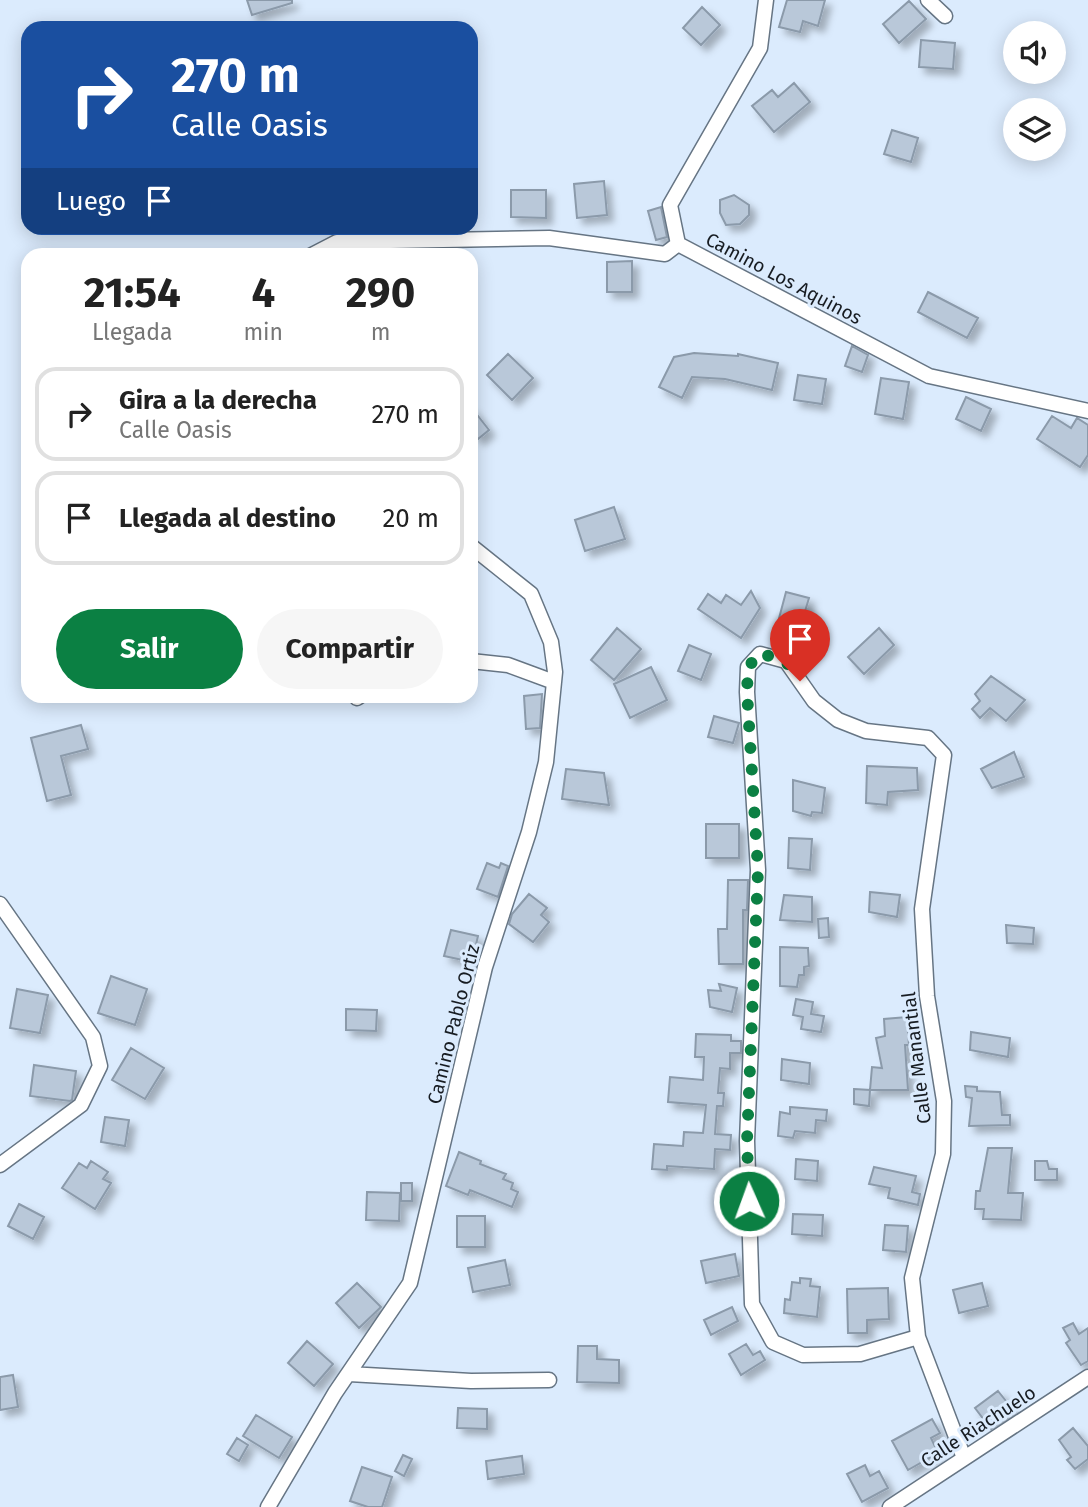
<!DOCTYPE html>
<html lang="es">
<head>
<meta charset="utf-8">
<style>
	body { margin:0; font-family:"Fira Sans",sans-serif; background:#f6f6f6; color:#222; height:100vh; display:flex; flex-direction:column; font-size:26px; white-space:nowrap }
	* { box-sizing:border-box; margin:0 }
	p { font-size:23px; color:#767676 }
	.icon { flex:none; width:38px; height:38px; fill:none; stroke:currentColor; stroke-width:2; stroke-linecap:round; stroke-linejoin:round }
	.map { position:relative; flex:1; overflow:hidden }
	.sheet { position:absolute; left:21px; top:248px; width:457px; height:455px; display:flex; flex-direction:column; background:#fff; border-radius:21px; box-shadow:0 4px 18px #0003 }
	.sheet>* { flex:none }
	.hud { position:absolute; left:21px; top:21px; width:457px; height:214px; border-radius:21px; box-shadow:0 4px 18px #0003; background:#1a4fa0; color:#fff; overflow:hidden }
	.buttons { position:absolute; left:1003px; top:21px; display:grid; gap:14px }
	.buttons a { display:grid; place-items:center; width:63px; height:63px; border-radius:50%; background:#fff; box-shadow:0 4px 18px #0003; font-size:35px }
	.pin { position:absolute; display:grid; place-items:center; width:60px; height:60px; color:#fff; margin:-72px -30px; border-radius:50% 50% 50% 0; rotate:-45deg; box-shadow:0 0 7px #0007 }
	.pin .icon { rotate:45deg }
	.me { position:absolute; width:77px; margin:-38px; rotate:358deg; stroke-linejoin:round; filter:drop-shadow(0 0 5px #0008) }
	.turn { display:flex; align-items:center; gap:24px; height:147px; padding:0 35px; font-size:32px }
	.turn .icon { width:91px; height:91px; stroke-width:2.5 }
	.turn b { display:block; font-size:49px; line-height:60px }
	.then { display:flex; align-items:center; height:66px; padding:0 35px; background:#0003; gap:14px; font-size:26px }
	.eta { display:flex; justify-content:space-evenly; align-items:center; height:119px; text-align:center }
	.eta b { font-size:42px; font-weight:700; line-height:49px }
	.cta { display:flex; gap:14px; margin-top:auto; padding:14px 35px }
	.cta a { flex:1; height:80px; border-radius:42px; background:#0b8043; color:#fff; font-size:28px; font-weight:700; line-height:80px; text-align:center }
	.cta a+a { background:#f6f6f6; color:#222 }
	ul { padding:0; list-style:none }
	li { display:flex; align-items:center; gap:21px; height:94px; margin:0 14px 10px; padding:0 21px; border:4px solid #e0e0e0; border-radius:21px }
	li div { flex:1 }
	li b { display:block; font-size:26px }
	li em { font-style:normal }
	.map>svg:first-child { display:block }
</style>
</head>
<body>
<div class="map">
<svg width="1088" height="1507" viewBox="0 0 1088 1507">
	<defs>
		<filter id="shadow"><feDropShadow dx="6" dy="6" stdDeviation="3.5" flood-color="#0004"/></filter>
	</defs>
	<rect width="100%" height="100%" fill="#dbebfd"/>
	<!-- building -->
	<path fill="#b9c8d9" stroke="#8b9aaa" stroke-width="2" filter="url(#shadow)" d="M247,0h45v3l-40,12z
		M787,0h38l-7,26 -15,-5 -3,11 -21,-5z
		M909,1l17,18 -27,24 -16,-19z
		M702,7l18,18 -19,20 -18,-17z
		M921,40l34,3 -2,26 -34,-2z
		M794,83l16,19 -36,30 -22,-26 20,-16 6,7z
		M892,130l26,8 -7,24 -27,-8z
		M604,181l3,34 -30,3 -3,-34z
		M511,190h35v28l-35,-1z
		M734,195l15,10v10l-9,9 -14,1 -6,-12v-13z
		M661,207l6,30 -11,3 -8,-29z
		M632,261v31h-25v-30z
		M928,292l50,26 -11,20 -49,-26z
		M852,346l16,9 -6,17 -17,-6z
		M694,353l44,3v-2l40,9 -6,27 -47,-11 -33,-2 -10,21 -23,-11 15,-30z
		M508,354l25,24 -21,22 -25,-25z
		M798,375l28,4 -4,25 -28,-4z
		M881,378l28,4 -6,37 -28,-5z
		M966,397l25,12 -10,22 -25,-12z
		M471,407l18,23 -11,9 -7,-9z
		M1052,416l19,12 6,-10 11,7v30l-8,12 -43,-28z
		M614,507l11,32 -40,12 -10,-31z
		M751,591l9,17 -19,30 -43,-29 10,-15 13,9 5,-8 15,10z
		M786,592l23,6 -9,30 -22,-6z
		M617,628l24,21 -27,31 -23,-20z
		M879,628l15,17 -30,29 -16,-17z
		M689,645l22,9 -10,26 -23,-9z
		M651,667l16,33 -37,18 -16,-34z
		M991,676l34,24 -19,21 -16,-13 -10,10 -8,-9 8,-8 -5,-7z
		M542,694l-2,34 -14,1 -2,-33z
		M714,716l25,7 -6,20 -25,-6z
		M81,725l7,24 -27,7 10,39 -24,6 -16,-63z
		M1014,752l10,25 -32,11 -11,-19z
		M867,766l50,2 1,22 -30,2 -1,13 -21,-2z
		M566,769l38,4 5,32 -47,-6z
		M793,780l32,8 -3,25 -10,-1 -1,4 -18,-5z
		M706,824h33v34h-33z
		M789,838l23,1 -2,31 -22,-2z
		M487,863l12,5 2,-5 7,3 -10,31 -21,-8z
		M728,880h20l-1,30h-4v54h-24l-1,-35h9z
		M870,892l30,3 -3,22 -28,-5z
		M529,894l18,14 -6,7 8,7 -16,20 -24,-18 3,-10z
		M784,895l28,2v25l-32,-2z
		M828,918l1,19 -10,1 -1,-19z
		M1006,925l28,3 -1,16 -26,-1z
		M451,930l27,6 -6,26 -28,-6z
		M780,947l28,1 1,18 -5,1v8h-5l-2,12 -17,-1z
		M111,976l36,13 -12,36 -37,-12z
		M719,984l18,4 -5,24 -22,-5 -2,-17 13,1z
		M17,989l31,6 -8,38 -30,-5z
		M796,999l17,3 -2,12 13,2 -3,16 -20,-3 2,-12 -10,-2z
		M346,1009l31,1 -1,21 -30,-1z
		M907,1017l2,28h-4l3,45h-38l2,-23 10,1 -6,-30 9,-2 -1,-17z
		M971,1032l39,6 -2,19 -38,-7z
		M696,1034l35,1v6h10v12h-11v16l-10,-1 -2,25h6l-1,13h-6l-2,28 16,1 -1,15 -15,-1 -1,20 -47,-3v4l-15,-1 2,-25 29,2 1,-14 19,1 3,-28 -38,-3 2,-25 33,3 1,-23h-9z
		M131,1048l33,20 -19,31 -33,-19z
		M782,1059l28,4 -1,21 -28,-4z
		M34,1065l42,6 -4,29 -2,1 -40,-5z
		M965,1086l12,1v4l23,1 2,23h8v10l-41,1 3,-28 -6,-1z
		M854,1089l16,1 -1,16 -15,-2z
		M790,1107l37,3 -1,11 -10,-1 -1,13 -20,-2 -2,7 -15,-2 2,-24 10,2z
		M105,1117l24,3 -4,26 -24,-4z
		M988,1148h24l-4,45h15l-2,27 -38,-1 1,-10h-9l1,-18h4z
		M459,1152l22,9 -1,3 26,10 -3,5 10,4 -2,6 7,3 -6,15 -42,-17 -2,5 -22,-9z
		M796,1159l22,2 -1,20 -22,-2z
		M91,1161l17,11 -5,7 8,4 -16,26 -33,-21 17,-25 8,5z
		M1035,1161h12l2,8h8v11h-22z
		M874,1167l42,9 -4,16 8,2 -2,11 -30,-7 2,-10 -21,-4z
		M401,1183h11v18h-11z
		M367,1192l33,1 -1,28 -33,-1z
		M19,1204l25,13 -11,22 -25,-13z
		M793,1214l30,1 -1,21 -30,-2z
		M457,1216h28v31h-28z
		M885,1225l23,1 -2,26 -23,-2z
		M735,1254l4,22 -33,7 -5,-22z
		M505,1260l5,25 -37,7 -5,-24z
		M800,1278l11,1 -1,7 10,1 -3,30 -33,-4 1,-14 5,1 2,-18 8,1z
		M357,1283l24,24 -22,21 -23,-25z
		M982,1283l6,23 -29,7 -6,-23z
		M888,1288l1,31 -22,1v13h-19l-1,-44z
		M732,1307l6,14 -27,14 -7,-15z
		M1073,1323l6,11 9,-6v33l-7,4 -15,-22 4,-3 -7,-12z
		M307,1341l26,23 -19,22 -26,-23z
		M746,1344l7,11 7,-4 5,9 -24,15 -12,-21z
		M578,1346h19v13l22,1v23l-42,-1z
		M13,1375l5,32 -18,3v-33z
		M998,1391l16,20 -23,18 -16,-21z
		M458,1408l29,1v20l-30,-1z
		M256,1415l36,22 -13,21 -36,-22z
		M932,1419l8,14 -9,5 7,15 -30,17 -16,-29z
		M1073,1428l15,18v13l-13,10 -8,-9 4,-3 -12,-17z
		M237,1438l11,7 -9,16 -12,-7z
		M403,1455l9,4 -8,17 -9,-5z
		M522,1456l2,18 -36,5 -2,-18z
		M865,1465l5,11 9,-5 9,17 -26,14 -15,-28z
		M362,1467l30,10 -10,30h-14l-18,-6z"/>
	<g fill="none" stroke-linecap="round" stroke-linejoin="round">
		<!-- minor casing -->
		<g stroke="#667584" stroke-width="17">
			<path id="minor" d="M928,0l17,16
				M678,244l251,132 159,35
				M678,244l-8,-39 90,-157 6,-48
				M310,256l27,-14 212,-4 116,16 13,-10
				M471,661l37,4 46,17
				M357,698l3,-2
				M0,904l93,133 7,29 -19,39 -81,60
				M918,1337l-58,17 -57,1 -30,-13 -21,-38 -5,-163 11,-271 -11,-178 1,-25 12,-13 26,7 28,40 24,19 28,11 62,7 16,17 -22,154 5,87 17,105 -1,53 -31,124 6,59 46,121
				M349,1374l122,7 78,-1
				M268,1507l67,-114 75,-110 75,-316 44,-135 17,-70 9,-90 -4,-30 -20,-48 -60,-48
				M890,1507l198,-130"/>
		</g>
		<!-- minor -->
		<use href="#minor" stroke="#fff" stroke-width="14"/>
	</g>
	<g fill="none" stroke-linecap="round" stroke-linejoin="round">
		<!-- route -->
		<path stroke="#0b8043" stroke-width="12" stroke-dasharray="0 21.6" d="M749,1201l-2,-60 11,-271 -11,-178 1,-25 12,-14 26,9 14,19"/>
	</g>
	<g text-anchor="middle" stroke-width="6" stroke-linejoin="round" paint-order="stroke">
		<!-- street labels -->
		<g font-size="19" fill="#171c22" stroke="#dbebfd">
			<text transform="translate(784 278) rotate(28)" y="7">Camino Los Aquinos</text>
			<text transform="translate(453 1024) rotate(-76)" y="7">Camino Pablo Ortiz</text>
			<text transform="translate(916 1058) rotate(-97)" y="7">Calle Manantial</text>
			<text transform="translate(978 1426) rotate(-33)" y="7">Calle Riachuelo</text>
		</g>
	</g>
</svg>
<div class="buttons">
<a><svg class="icon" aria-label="sound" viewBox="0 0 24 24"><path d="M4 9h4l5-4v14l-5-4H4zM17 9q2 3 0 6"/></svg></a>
<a><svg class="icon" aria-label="layers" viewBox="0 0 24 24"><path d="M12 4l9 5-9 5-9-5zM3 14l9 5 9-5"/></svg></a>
</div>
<div class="pin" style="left:800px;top:681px;background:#d93025"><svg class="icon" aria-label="arrive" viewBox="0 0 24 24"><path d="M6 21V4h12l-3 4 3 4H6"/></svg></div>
<svg class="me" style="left:749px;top:1201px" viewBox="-20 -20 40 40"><circle r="17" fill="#0b8043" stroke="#fff" stroke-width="3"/><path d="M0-11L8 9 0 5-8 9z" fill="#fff"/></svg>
<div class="hud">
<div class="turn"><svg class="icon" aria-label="right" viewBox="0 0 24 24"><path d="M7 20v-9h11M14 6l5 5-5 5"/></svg><div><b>270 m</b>Calle Oasis</div></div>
<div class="then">Luego<svg class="icon" aria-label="arrive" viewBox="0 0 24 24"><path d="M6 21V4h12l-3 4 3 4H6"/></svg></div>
</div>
<section class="sheet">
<div class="eta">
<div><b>21:54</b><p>Llegada</p></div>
<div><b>4</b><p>min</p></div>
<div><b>290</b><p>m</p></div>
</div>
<ul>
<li><svg class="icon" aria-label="right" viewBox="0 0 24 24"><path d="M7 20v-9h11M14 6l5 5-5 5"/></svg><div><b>Gira a la derecha</b><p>Calle Oasis</p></div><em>270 m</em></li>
<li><svg class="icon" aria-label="arrive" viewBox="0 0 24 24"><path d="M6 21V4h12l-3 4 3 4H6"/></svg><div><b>Llegada al destino</b></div><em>20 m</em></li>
</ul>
<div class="cta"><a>Salir</a><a>Compartir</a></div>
</section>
</div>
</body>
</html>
